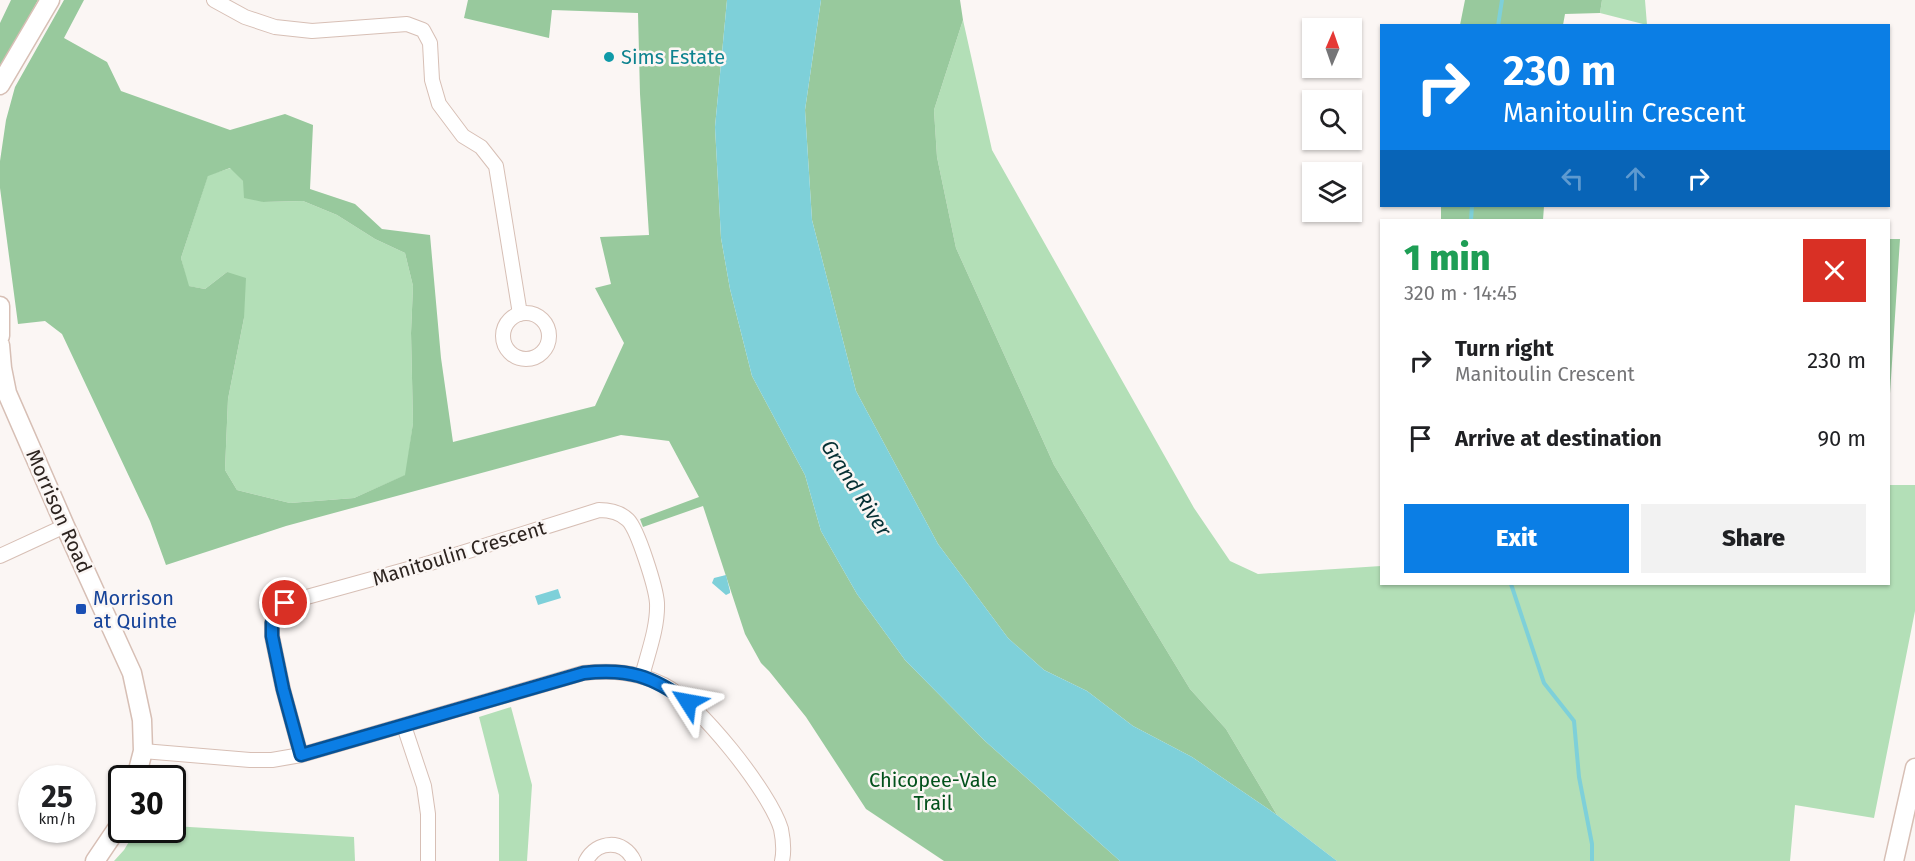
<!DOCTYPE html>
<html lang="en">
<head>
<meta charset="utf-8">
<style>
	body { margin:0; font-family:"Fira Sans",sans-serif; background:#f2f2f2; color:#202124; height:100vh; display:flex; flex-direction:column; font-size:22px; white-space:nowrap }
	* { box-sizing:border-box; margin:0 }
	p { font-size:20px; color:#757577 }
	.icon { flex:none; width:33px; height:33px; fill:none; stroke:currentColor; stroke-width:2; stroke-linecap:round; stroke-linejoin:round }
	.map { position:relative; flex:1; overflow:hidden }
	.drawer { position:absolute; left:1380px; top:219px; width:510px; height:366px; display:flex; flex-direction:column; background:#fff; border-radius:0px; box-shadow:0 2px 4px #0004 }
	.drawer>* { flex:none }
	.banner { position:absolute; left:1380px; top:24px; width:510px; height:183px; border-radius:0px; box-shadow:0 2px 4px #0004; background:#0b7ee5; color:#fff; overflow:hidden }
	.needle { width:39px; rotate:2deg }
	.tools { position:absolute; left:1302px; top:18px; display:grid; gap:12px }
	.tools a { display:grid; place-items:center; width:60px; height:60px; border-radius:0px; background:#fff; box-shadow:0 2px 4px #0004; font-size:30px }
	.speed { position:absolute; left:18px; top:765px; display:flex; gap:12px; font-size:30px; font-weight:700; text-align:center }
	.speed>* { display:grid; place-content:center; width:78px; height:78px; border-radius:50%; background:#fff; box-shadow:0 2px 4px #0004; line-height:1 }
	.speed small { font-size:15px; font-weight:400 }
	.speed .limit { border:3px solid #111; border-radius:9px; background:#fff; color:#111 }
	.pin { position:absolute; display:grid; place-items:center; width:51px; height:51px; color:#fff; margin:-26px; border:3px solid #fff; border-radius:50%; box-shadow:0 2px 6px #0007 }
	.me { position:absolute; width:66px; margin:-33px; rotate:304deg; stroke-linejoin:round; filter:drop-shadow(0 0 4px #0008) }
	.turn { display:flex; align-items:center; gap:21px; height:126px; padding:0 24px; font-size:27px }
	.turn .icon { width:78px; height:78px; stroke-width:2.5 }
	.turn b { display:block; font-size:42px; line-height:51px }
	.lanes { display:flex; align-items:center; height:57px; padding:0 24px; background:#0003; justify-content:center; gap:30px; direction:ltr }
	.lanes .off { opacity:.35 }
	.round { display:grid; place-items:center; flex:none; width:63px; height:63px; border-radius:0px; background:#f2f2f2 }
	.overview { display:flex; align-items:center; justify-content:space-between; height:102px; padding:0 24px }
	h1 { font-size:36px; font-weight:800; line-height:45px; color:#1e9e55 }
	.action { display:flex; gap:12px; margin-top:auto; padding:12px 24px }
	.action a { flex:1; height:69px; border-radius:0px; background:#0b7ee5; color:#fff; font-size:24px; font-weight:800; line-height:69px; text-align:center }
	.action a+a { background:#f2f2f2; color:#202124 }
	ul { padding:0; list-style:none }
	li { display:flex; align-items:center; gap:18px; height:78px; padding:0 24px }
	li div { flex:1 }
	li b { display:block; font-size:22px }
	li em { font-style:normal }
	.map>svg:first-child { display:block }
</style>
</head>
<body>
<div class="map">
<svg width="1915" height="861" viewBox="0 0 1915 861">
	<rect width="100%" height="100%" fill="#fbf6f4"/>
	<!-- green -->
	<path fill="#b3dfb7" d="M1602,0h43l2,25 -47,-12z
		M963,20l29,130 202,358 36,53 28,13 123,-8 1,18h506l1,-99h26v126l-41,207 -79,-13 -5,56h-453l-60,-46 -51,-86 -36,-40 -136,-224 -98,-217 -19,-91 -3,-47z
		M231,168l32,34 40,-1 34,14 38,24 30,14 8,33 -2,47 2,90 -7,52 -52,23 -64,5 -53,-13 -12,-20 3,-71 16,-81 -17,-46 -22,17 -17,-3 -7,-28 27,-83z
		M511,707l21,78 -5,76h-28v-66l-20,-78z
		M173,826l181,11 1,24h-241l10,-11 12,-20h36z"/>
	<!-- forest -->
	<path fill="#98c99d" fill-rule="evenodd" d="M11,0h27l-38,69v-46z
		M64,0h20l-20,38 43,24 14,29 109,39 55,-16 28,11 -3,64 45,15 27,25 48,6 11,123 12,84 142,-36 29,-63 -29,-55 16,-4 -11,-47 49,-2 -9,-141 -2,-81 -86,-3 -3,28 -85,-20 4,-18h259l-12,127 6,111 9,51 22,87 53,99 16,56 36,63 48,66 80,81 135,120h-176l-78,-52 -60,-92 -37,-46 -8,-8 -16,-29 -42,-128 -60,21 -3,-8 59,-22 -30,-56 -48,-6 -335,91 -120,39 -16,-44 -88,-187 -17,-13 -27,3 -18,-136v-27l6,-41 9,-33zM230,168l13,13 1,17 19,4 40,-1 34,14 38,24 30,14 8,33 -2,47 2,90 -8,52 -51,23 -64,5 -53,-13 -12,-20 3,-71 16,-81 2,-40 -19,-6 -22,17 -16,-3 -8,-28 27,-82z
		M821,0h139l3,20 -29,90 3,47 19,91 98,217 136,224 36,40 51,86 -85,-58 -59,-31 -46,-35 -43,-21 -36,-32 -70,-94 -82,-153 -44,-171 -7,-110z
		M1465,0h137l-2,13 -35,1 -2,11h-103z
		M1441,206h103l-1,14h-102z
		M1889,239h11l-11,170 -1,-170z"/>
	<!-- water -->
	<path fill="#7ed0d9" d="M727,0h94l-16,110 7,110 44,171 82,153 70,94 36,32 43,21 46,35 59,31 85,58 60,46h-217l-135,-120 -80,-81 -48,-66 -36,-63 -16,-56 -53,-99 -22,-87 -9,-51 -6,-111z
		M726,575l4,16v2l-4,2 -14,-12 2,-5z
		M558,589l3,9 -23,7 -3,-9z"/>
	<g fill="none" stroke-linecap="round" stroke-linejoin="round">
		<!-- stream -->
		<path stroke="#7ed0d9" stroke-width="4" d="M1498,26l4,-26
			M1471,220l1,-14
			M1511,584l33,99 30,38 5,56 13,67v17"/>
		<!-- street casing -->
		<g stroke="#d7bfb5" stroke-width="16">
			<path id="street" d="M214,0l31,17 30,10 37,4 95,-7 16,6 7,13 2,37 7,24 24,32 18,11 15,19 24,148
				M503 336a23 23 0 1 1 46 0a23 23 0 1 1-46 0Z
				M0,556l65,-30
				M404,726l20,60 4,28v47
				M143,751l107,9h22l29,-5 282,-82c29,-3 55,-1 81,12 34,17 106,107 117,144 2,10 3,23 1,32
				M301,755l-18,-66 -11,-53v-13l4,-11 9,-9 145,-40 169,-53c11,0 21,2 29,10 10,10 28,68 29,83 1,24 -9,50 -15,73
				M586,861c11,-21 38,-22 48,0"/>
		</g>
		<!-- secondary casing -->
		<g stroke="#d7bfb5" stroke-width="21">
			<path id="secondary" d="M0,85l50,-85
				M0,306v30
				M0,345l2,23 5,25 58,133 67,147 10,47 1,31 -7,27
				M95,861l27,-40
				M1894,861l21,-93"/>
		</g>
		<!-- street -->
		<use href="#street" stroke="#fff" stroke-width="14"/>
		<!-- secondary -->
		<use href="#secondary" stroke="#fff" stroke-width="18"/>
	</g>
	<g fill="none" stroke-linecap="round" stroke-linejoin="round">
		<!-- route casing -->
		<g stroke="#075295" stroke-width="15">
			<path id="route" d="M285,603l-9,9 -4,11v13l11,53 18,66 283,-82c44,-5 68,3 104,29"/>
		</g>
		<!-- route -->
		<use href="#route" stroke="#0b7ee5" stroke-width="10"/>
	</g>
	<!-- markers -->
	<circle fill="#0f9aa8" stroke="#fbf6f4" stroke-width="2" cx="609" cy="57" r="6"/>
	<rect fill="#1a4fb4" stroke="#fbf6f4" stroke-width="2" x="75" y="603" width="12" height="12" rx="3"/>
	<g text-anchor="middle" stroke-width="5" stroke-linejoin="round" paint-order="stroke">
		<!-- culture labels -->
		<g font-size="20" fill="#0d838f" stroke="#fbf6f4" text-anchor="start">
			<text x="621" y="64">Sims Estate</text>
		</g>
		<!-- street labels -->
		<g font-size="20" fill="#2d2420" stroke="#fbf6f4">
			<text transform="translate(59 511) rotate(66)" y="7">Morrison Road</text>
			<text transform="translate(459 553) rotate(-17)" y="7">Manitoulin Crescent</text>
		</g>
		<!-- transit labels -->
		<g font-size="20" fill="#164399" stroke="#fbf6f4" text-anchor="start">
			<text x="93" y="605">Morrison<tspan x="93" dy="23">at Quinte</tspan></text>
		</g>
		<!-- park labels -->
		<g font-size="20" fill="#02511b" stroke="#fbf6f4">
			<text x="933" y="787">Chicopee-Vale<tspan x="933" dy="23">Trail</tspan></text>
		</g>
		<!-- water labels -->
		<g font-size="21" font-style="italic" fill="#063034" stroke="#fbf6f4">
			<text transform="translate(856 488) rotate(57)" y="7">Grand River</text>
		</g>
	</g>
</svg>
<div class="tools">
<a><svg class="needle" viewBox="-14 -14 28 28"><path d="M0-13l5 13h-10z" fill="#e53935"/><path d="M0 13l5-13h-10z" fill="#757577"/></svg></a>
<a><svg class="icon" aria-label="search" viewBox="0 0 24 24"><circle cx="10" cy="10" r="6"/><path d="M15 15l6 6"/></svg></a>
<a><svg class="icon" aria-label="layers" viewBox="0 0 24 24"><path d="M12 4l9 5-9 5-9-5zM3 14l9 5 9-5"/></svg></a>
</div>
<div class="speed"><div>25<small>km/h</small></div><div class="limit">30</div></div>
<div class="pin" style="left:285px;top:603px;background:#d93025"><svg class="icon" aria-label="arrive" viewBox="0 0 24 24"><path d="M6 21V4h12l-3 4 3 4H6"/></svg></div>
<svg class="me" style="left:688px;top:702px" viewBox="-20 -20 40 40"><path d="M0-17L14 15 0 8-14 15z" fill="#0b7ee5" stroke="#fff" stroke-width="4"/></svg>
<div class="banner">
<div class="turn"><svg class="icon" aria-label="right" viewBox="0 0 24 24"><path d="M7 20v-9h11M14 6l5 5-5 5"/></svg><div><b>230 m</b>Manitoulin Crescent</div></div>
<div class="lanes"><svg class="icon off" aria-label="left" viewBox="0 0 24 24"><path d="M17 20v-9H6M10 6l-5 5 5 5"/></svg><svg class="icon off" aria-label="ahead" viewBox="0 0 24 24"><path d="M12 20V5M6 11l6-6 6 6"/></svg><svg class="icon" aria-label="right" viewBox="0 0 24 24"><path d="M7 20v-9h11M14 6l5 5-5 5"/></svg></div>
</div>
<section class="drawer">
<div class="overview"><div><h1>1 min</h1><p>320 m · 14:45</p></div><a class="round" style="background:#d93025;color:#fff"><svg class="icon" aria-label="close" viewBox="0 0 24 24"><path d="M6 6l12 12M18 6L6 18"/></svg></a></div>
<ul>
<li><svg class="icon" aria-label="right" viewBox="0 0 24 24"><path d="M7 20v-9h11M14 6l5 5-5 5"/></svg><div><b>Turn right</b><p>Manitoulin Crescent</p></div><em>230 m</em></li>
<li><svg class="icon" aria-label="arrive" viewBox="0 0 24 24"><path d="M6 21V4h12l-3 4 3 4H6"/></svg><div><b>Arrive at destination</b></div><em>90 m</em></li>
</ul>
<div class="action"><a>Exit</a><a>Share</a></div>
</section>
</div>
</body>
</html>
